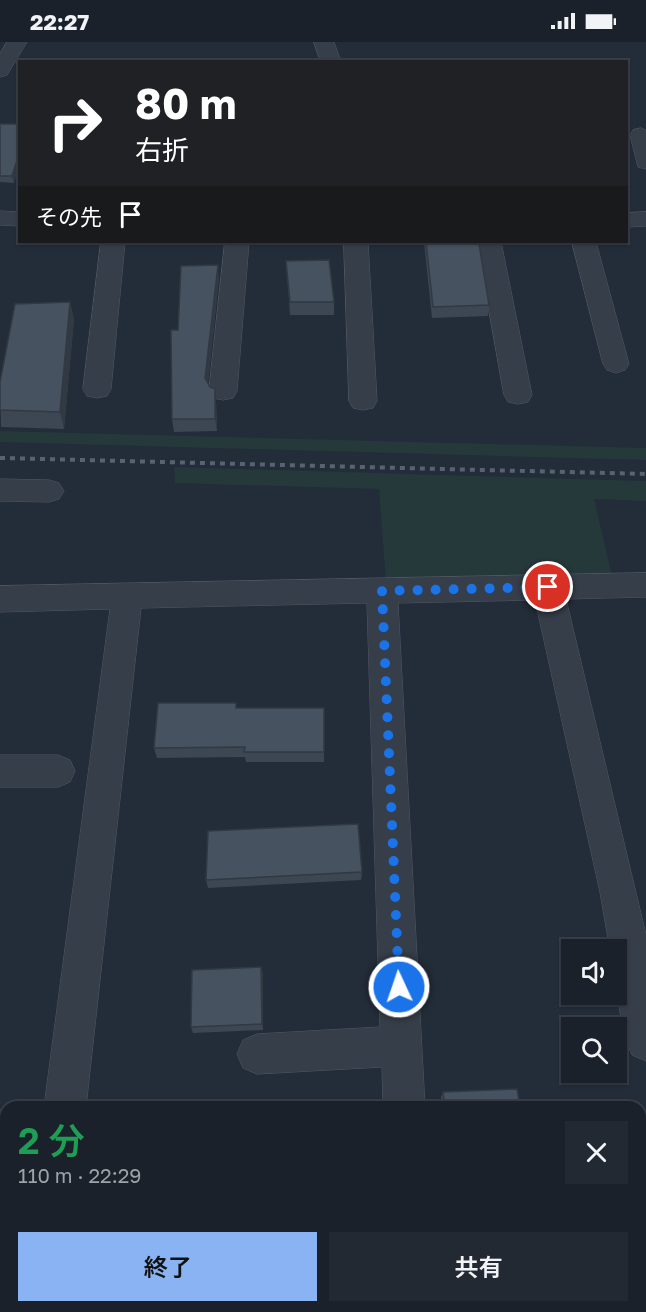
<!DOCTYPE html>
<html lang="ja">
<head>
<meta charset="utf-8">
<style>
	body { margin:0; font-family:"Golos Text","Noto Sans JP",sans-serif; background:#232933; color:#f1f3f6; height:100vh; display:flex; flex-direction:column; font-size:22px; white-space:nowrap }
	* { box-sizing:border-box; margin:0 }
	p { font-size:20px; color:#9fa3a9 }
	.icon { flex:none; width:33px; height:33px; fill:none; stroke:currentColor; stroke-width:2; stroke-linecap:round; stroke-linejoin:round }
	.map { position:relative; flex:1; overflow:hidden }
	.details { position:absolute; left:0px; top:1059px; width:646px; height:212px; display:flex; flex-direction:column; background:#1a212b; border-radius:18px 18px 0 0; box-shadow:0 2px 4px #0004,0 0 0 2px #383e47 }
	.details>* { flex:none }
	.guide { position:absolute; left:18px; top:18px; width:610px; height:183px; border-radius:0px; box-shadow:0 2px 4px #0004,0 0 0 2px #383e47; background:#202124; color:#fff; overflow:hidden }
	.controls { position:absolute; left:561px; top:897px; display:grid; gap:12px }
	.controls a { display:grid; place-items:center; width:66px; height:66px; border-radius:0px; background:#1a212b; box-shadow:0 2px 4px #0004,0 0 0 2px #383e47; font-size:30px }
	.pin { position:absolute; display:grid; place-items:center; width:51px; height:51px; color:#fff; margin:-26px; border:3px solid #fff; border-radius:50%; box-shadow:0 2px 6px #0007 }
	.me { position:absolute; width:66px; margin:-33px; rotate:357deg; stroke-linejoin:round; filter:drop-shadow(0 0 4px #0008) }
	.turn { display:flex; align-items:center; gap:21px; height:126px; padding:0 18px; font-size:27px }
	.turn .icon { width:78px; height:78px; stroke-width:2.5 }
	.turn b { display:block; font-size:42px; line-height:51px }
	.then { display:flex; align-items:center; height:57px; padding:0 18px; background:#0003; gap:12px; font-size:22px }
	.round { display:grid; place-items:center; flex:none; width:63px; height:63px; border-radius:0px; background:#232933 }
	.overview { display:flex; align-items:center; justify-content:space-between; height:102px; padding:0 18px }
	h1 { font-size:36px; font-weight:600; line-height:45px; color:#1e9e55 }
	.primary-button { display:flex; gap:12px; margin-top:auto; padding:12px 18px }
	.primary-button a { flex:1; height:69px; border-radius:0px; background:#89b3f2; color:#111; font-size:24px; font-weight:600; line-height:69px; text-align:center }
	.primary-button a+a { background:#232933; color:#f1f3f6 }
	.status { display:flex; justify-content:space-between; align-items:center; height:42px; padding:0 30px; background:#1a212b; direction:ltr }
	.status svg { height:16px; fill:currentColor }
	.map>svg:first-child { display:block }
</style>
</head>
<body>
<div class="status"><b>22:27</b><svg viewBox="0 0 49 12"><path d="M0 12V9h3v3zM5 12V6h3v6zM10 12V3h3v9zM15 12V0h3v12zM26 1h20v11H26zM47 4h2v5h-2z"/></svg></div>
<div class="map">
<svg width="646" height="1270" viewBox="0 0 646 1270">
	<rect width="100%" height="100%" fill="#232c39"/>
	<!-- green -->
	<path fill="#25383a" d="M0,389l646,17v12l-646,-18z
		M174,425l472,14v20l-52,-2 18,77 -226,7 -7,-94 -204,-6z"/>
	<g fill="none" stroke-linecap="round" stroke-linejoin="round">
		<!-- minor casing -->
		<g stroke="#515964" stroke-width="1">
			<path id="minor" d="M7,0h20l-20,33 -7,2v-23z
				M314,0h20l7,20h-20z
				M641,86l5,2v39l-8,-2 -8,-32 3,-5z
				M0,169l20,1v14l-20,-1z
				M646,170v14l-19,1v-14z
				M101,200h24l-14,147 -4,7 -10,2 -10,-2 -4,-7z
				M225,200h24l-12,149 -4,7 -10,2 -10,-2 -4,-7z
				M344,200h24l9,159 -4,7 -10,2 -10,-2 -4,-7z
				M477,200h24l31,153 -4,7 -10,2 -10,-2 -4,-7z
				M572,200h24l33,122 -4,6 -9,3 -9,-3 -4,-6z
				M0,437l49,1 10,3 5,8 -5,8 -10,3 -49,-1z
				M646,531v24l-80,2 80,336v126l-14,-6c-14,-33 -16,-70 -16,-105h-6l-10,-58 -65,-292 -137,3 27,504h-42l-1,-40 -125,7 -14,-6 -6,-14 6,-14 14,-6 123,-7 -13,-424 -226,5 -55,499h-42l66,-498 -110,3v-26z
				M0,713h58l12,5 5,11 -5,11 -12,5h-58z
				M0,1068h6v42h-6z
				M14,1264h46l-1,6h-46z
				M389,1264h46v6h-46z"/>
		</g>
		<!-- minor -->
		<use href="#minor" fill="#363e49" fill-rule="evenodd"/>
		<!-- rail -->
		<path stroke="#586370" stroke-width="4" stroke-dasharray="5 5" stroke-linecap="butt" d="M0,416l646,16"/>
	</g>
	<!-- wall -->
	<path fill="#3c4753" d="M0,82l14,59 -14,-1z
		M424,200h31v2l34,61 -1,11 -56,2z
		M286,219l48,41v13h-44z
		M219,236l-11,105 2,4 5,2 1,12 1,30 -43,1 -2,-13 6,-89z
		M70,260l4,17 -10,110 -63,-2 -1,-45z
		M237,666h87v54h-78l-1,-5 -88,1 -3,-10z
		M362,830l-1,8 -153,8 -2,-8z
		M261,925l2,7v56l-70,3 -2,-6z
		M443,1050l77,15h-78l-1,-10z
		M478,1264h86v6h-86z"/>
	<!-- shaded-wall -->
	<path fill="#313943" d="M20,109v13l-6,19 -2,-7z
		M218,223l1,13 -12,113 -2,-13z
		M70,260l4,17 -10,110 -4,-17z
		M215,347l1,12 1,30 -2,-12z
		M261,925l2,7v56l-1,-6z"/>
	<!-- building -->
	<path fill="#465260" stroke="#313943" stroke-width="1.5" d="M0,82h20v27l-8,25h-12z
		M426,200h29v2h24l10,61 -56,2z
		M329,218l5,42h-44l-4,-41z
		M218,223l-13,113 5,9 5,2v30h-43l-1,-89h7l3,-64z
		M70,260l-10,110 -60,-2v-28l15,-78z
		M158,661h78v5h88v44h-80l1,-5 -91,1z
		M358,782l4,48 -156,8 2,-49z
		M261,925l1,57 -71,3 1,-57z
		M517,1047l3,18h-75l-2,-15z
		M481,1264h83v6h-82z"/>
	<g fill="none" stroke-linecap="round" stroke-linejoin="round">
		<!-- route -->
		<path stroke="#1a73e8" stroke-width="10" stroke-dasharray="0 18" d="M399,945l-17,-396 166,-4"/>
	</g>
</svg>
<div class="controls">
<a><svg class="icon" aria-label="sound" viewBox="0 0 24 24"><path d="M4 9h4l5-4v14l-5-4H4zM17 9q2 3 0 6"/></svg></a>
<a><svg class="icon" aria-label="search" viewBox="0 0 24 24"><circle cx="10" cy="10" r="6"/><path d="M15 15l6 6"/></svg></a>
</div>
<div class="pin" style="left:548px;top:545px;background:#d93025"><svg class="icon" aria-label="arrive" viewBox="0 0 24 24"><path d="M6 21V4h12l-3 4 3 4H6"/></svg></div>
<svg class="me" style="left:399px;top:945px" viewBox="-20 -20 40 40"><circle r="17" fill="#1a73e8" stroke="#fff" stroke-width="3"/><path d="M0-11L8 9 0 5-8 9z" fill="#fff"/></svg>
<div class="guide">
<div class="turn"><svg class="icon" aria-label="right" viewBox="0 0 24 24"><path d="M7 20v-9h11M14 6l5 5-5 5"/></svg><div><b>80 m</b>右折</div></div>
<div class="then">その先<svg class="icon" aria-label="arrive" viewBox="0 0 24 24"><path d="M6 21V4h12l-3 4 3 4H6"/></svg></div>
</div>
<section class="details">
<div class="overview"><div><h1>2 分</h1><p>110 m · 22:29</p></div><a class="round"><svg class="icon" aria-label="close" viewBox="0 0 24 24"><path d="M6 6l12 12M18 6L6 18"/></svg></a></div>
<div class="primary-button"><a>終了</a><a>共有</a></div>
</section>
</div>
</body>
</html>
